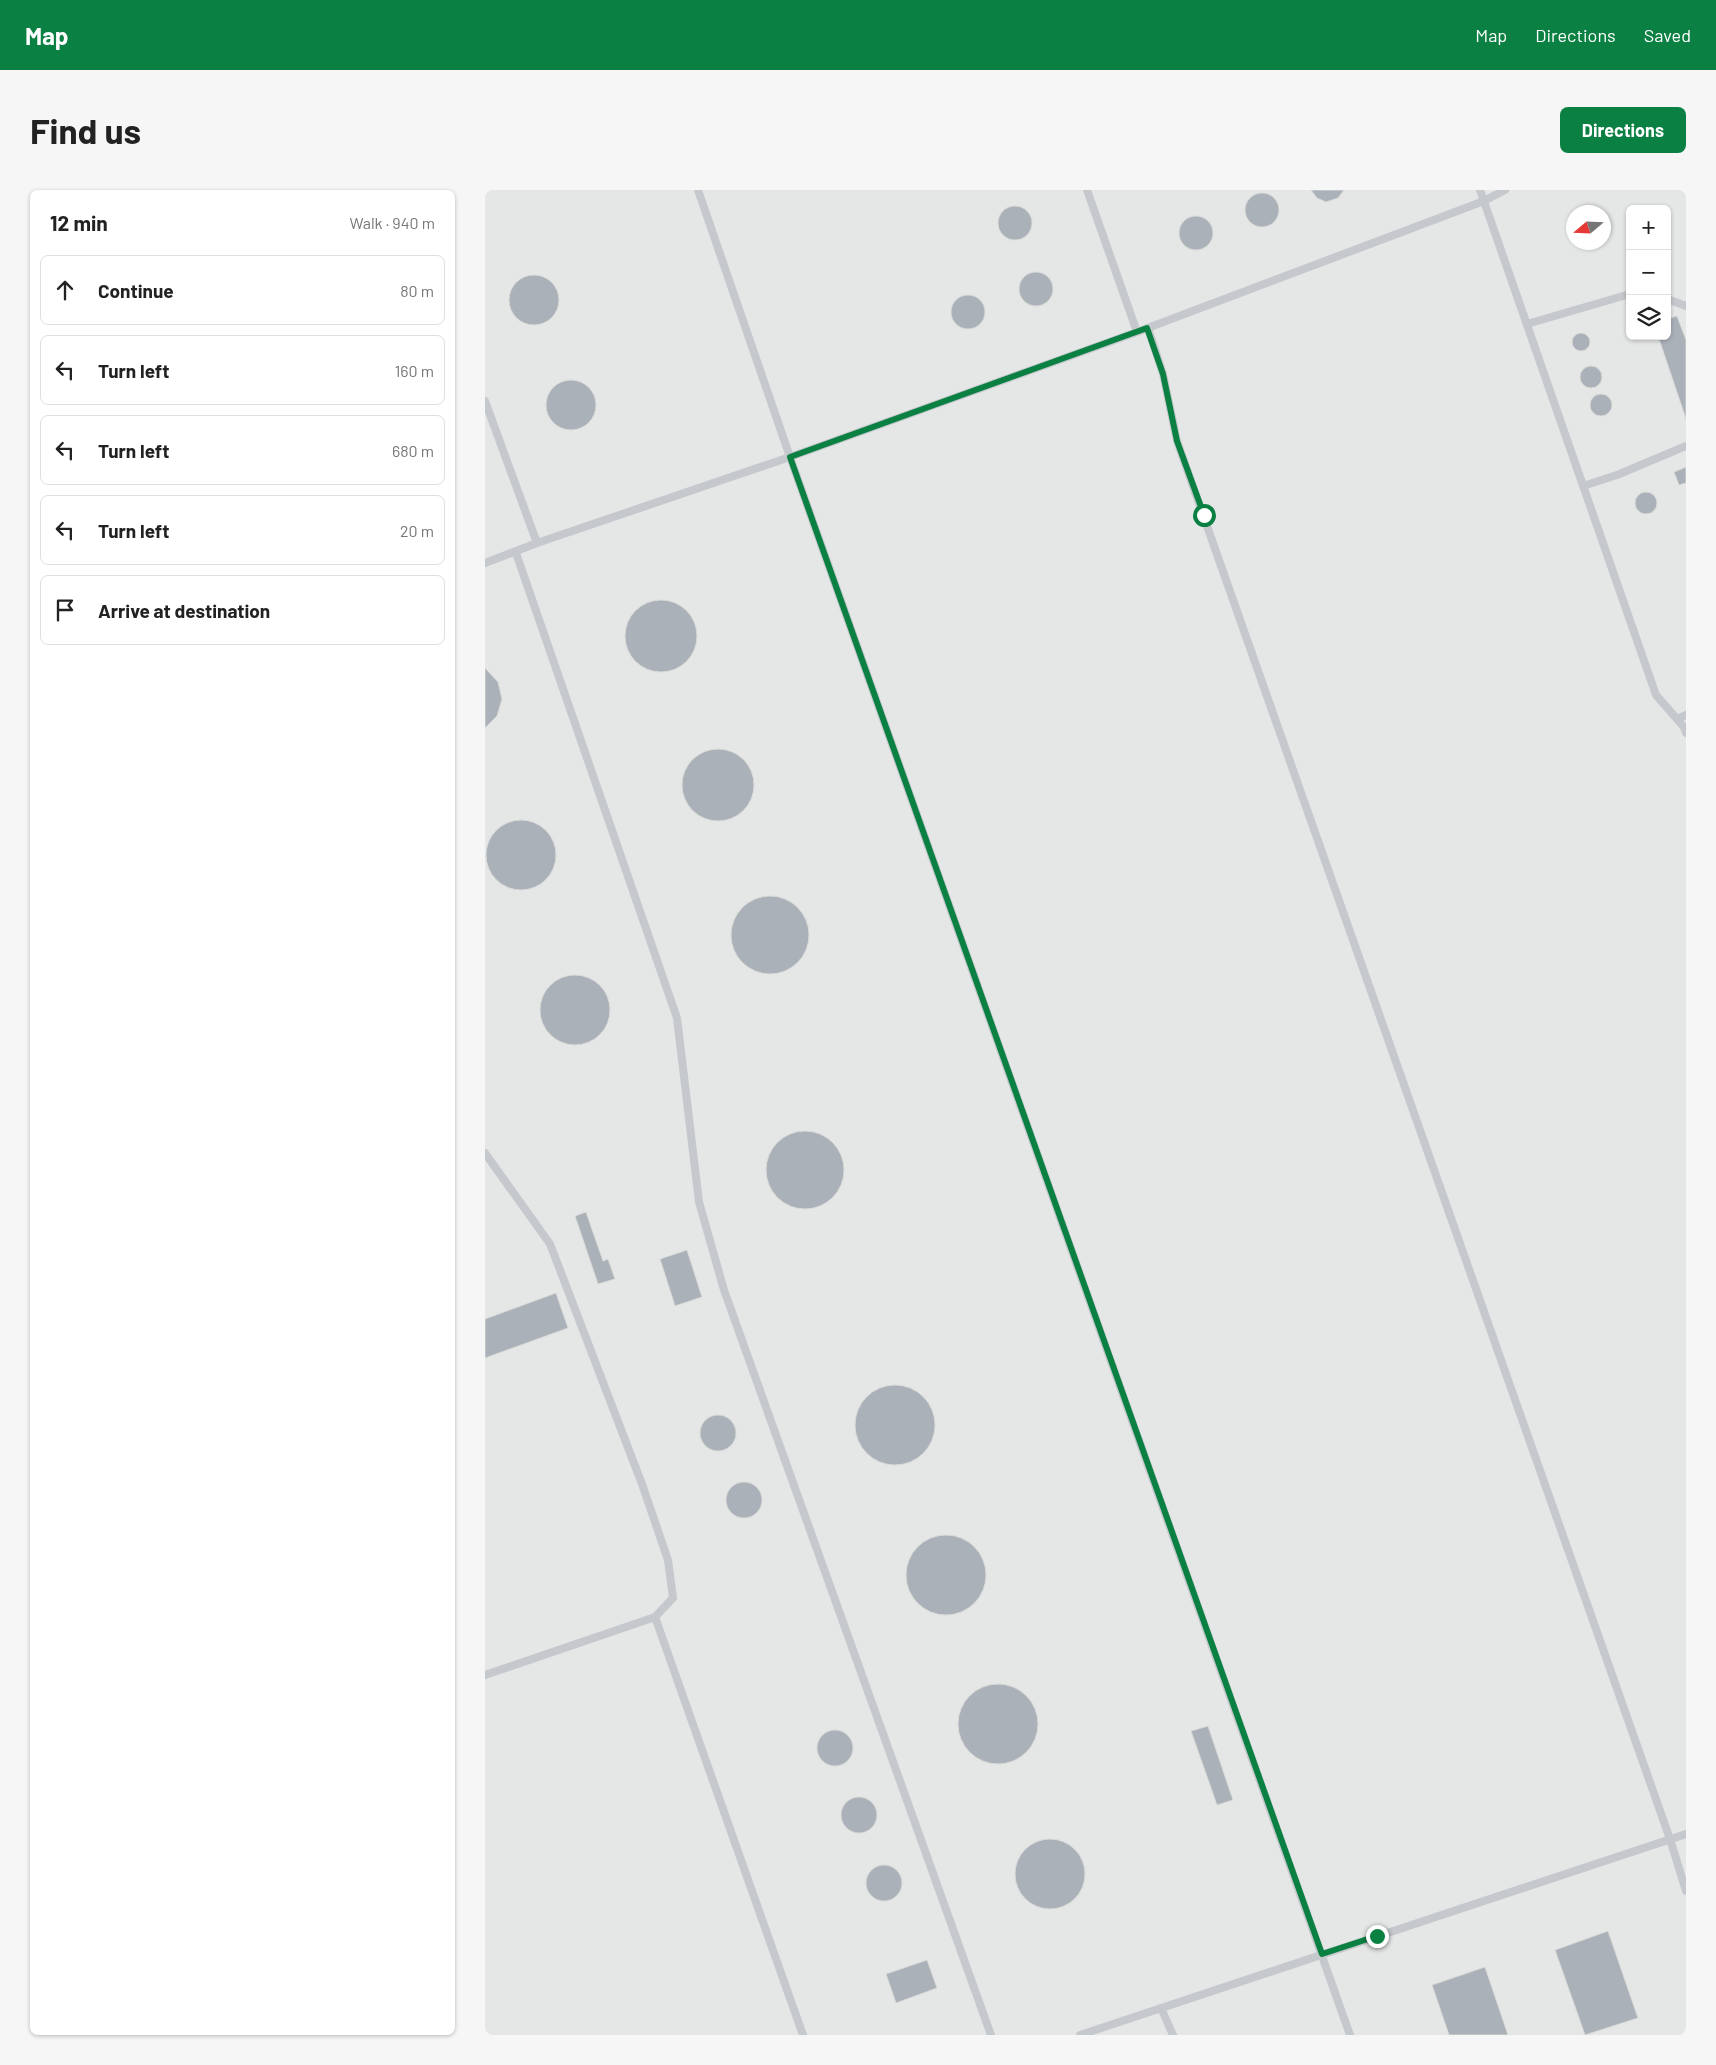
<!DOCTYPE html>
<meta charset="utf-8">
<style>
:root{--surface:#fff;--page:#f6f6f6;--text:#222;--muted:#767676;--line:#e0e0e0;--accent:#0b8043}
body{margin:0;font-family:Barlow,sans-serif;background:var(--page);color:var(--text)}
.controls{position:absolute;right:15px;top:15px;display:grid;overflow:hidden;border-radius:8px;box-shadow:0 1px 4px #0004}
.controls button{width:45px;height:45px;display:grid;place-items:center;padding:0;border:0;border-bottom:1px solid var(--line);background:var(--surface);color:var(--text);font:25px sans-serif}
.compass{position:absolute;left:1081px;top:15px;width:45px;height:45px;border-radius:50%;background:var(--surface);box-shadow:0 1px 4px #0004;rotate:251deg}
.stop{position:absolute;width:15px;height:15px;margin:-11px;border:4px solid #0b8043;border-radius:50%;background:#fff}
.stop.end{background:#0b8043;border-color:#fff;box-shadow:0 1px 5px #0008}
.list{margin:0;padding:0;list-style:none}
h2{display:flex;justify-content:space-between;align-items:center;height:65px;margin:0;padding:0 20px;font-size:21px}
h2 small{font-size:16px;font-weight:400;color:var(--muted)}
.list li{display:grid;grid-template-columns:32px 1fr auto;gap:15px;align-items:center;box-sizing:border-box;height:70px;margin:0 10px 10px;padding:0 10px;border:1px solid var(--line);border-radius:8px}
.list b{display:block;font-size:19px;white-space:nowrap}
.list em{font-size:16px;font-style:normal;color:var(--muted)}
.icon{flex:none;width:28px;height:28px;fill:none;stroke:currentColor;stroke-width:2;stroke-linecap:round;stroke-linejoin:round}
.map{position:relative;flex:none;width:1201px;height:1845px;overflow:hidden;border-radius:8px}
header{display:flex;align-items:center;gap:30px;box-sizing:border-box;height:70px;padding:0 25px;background:var(--accent);color:#fff}
header strong{font-size:24px}
nav{display:flex;gap:28px;margin-inline-start:auto;font-size:18px}
.intro{display:flex;align-items:center;justify-content:space-between;box-sizing:border-box;height:120px;padding:0 30px}
h1{margin:0;font-size:35px}
.button{padding:12px 22px;border-radius:8px;background:var(--accent);color:#fff;font-size:18px;font-weight:700}
main{display:flex;gap:30px;padding:0 30px}
aside{flex:1;background:var(--surface);border-radius:8px;box-shadow:0 1px 4px #0004}
.map>svg:first-child{display:block}
.built{fill:#e5e7e6;fill-rule:evenodd}
.building{fill:#abb1b9;stroke:#d9d9d7}
.lines{fill:none;stroke-linecap:round;stroke-linejoin:round}
.lane{stroke:#c5c8cc;stroke-width:8}
.route{stroke:#0b8043;stroke-width:6}
</style>
<header>
<strong>Map</strong>
<nav><a>Map</a><a>Directions</a><a>Saved</a></nav>
</header>
<div class="intro"><h1>Find us</h1><a class="button">Directions</a></div>
<main>
<aside>
<h2>12 min<small>Walk · 940 m</small></h2>
<ul class="list">
<li><svg class="icon" aria-label="ahead" viewBox="0 0 24 24"><path d="M12 20V5M6 11l6-6 6 6"/></svg><div><b>Continue</b></div><em>80 m</em></li>
<li><svg class="icon" aria-label="left" viewBox="0 0 24 24"><path d="M17 20v-9H6M10 6l-5 5 5 5"/></svg><div><b>Turn left</b></div><em>160 m</em></li>
<li><svg class="icon" aria-label="left" viewBox="0 0 24 24"><path d="M17 20v-9H6M10 6l-5 5 5 5"/></svg><div><b>Turn left</b></div><em>680 m</em></li>
<li><svg class="icon" aria-label="left" viewBox="0 0 24 24"><path d="M17 20v-9H6M10 6l-5 5 5 5"/></svg><div><b>Turn left</b></div><em>20 m</em></li>
<li><svg class="icon" aria-label="arrive" viewBox="0 0 24 24"><path d="M6 21V4h12l-3 4 3 4H6"/></svg><div><b>Arrive at destination</b></div></li>
</ul>
</aside>
<div class="map">
<svg width="1201" height="1845" viewBox="0 0 1201 1845">
<rect width="100%" height="100%" fill="#f7f8f5"/>
<path class="built" d="M0,0H1201V1845H0ZM1145,19H1182V146H1145ZM1088,22H1118V52H1088Z"/>
<g class="building">
<path d="M826,0H859L853,8L841,12L832,8Z"/>
<circle cx="777" cy="20" r="17"/>
<circle cx="530" cy="33" r="17"/>
<circle cx="711" cy="43" r="17"/>
<circle cx="551" cy="99" r="17"/>
<circle cx="49" cy="110" r="25"/>
<circle cx="483" cy="122" r="17"/>
<path d="M1192,126L1201,150V229L1173,146H1182V129Z"/>
<circle cx="1096" cy="152" r="9"/>
<circle cx="1106" cy="187" r="11"/>
<circle cx="86" cy="215" r="25"/>
<circle cx="1116" cy="215" r="11"/>
<path d="M1201,277V293L1194,295L1189,282Z"/>
<circle cx="1161" cy="313" r="11"/>
<circle cx="176" cy="446" r="36"/>
<path d="M0,478L13,492L17,509L12,526L0,538Z"/>
<circle cx="233" cy="595" r="36"/>
<circle cx="36" cy="665" r="35"/>
<circle cx="285" cy="745" r="39"/>
<circle cx="90" cy="820" r="35"/>
<circle cx="320" cy="980" r="39"/>
<path d="M101,1022L118,1071L123,1069L130,1089L113,1094L90,1026Z"/>
<path d="M202,1060L217,1107L190,1116L175,1069Z"/>
<path d="M71,1103L83,1138L0,1168V1129Z"/>
<circle cx="410" cy="1235" r="40"/>
<circle cx="233" cy="1243" r="18"/>
<circle cx="259" cy="1310" r="18"/>
<circle cx="461" cy="1385" r="40"/>
<circle cx="513" cy="1534" r="40"/>
<path d="M723,1536L748,1610L732,1615L706,1541Z"/>
<circle cx="350" cy="1558" r="18"/>
<circle cx="374" cy="1625" r="18"/>
<circle cx="565" cy="1684" r="35"/>
<circle cx="399" cy="1693" r="18"/>
<path d="M1123,1741L1153,1828L1100,1845L1070,1760Z"/>
<path d="M442,1770L452,1798L411,1813L401,1784Z"/>
<path d="M1000,1777L1023,1845H964L947,1795Z"/>
</g>
<g class="lines">
<g class="lane">
<path d="M213,0L305,267L865,1845"/>
<path d="M602,0L652,142"/>
<path d="M995,0L1171,505L1199,537L1201,543"/>
<path d="M1182,109L1201,116"/>
<path d="M1042,134L1145,104"/>
<path d="M663,138L678,184L692,251L1185,1649L1201,1701"/>
<path d="M0,211L52,353"/>
<path d="M1098,296L1132,285L1201,256"/>
<path d="M31,363L192,828L214,1012L239,1100L506,1845"/>
<path d="M0,373L52,353L305,267L652,142L999,11L1020,0"/>
<path d="M1192,529L1201,525"/>
<path d="M0,963L65,1054L157,1294L183,1370L188,1408L170,1427L0,1485"/>
<path d="M170,1427L318,1845"/>
<path d="M676,1818L688,1845"/>
<path d="M595,1845L1201,1644"/>
</g>
</g>
<g class="lines">
<path class="route" d="M719,325L692,251L678,184L662,138L305,267L837,1764L892,1746"/>
</g>
</svg>
<div class="controls">
<button>+</button>
<button>−</button>
<button><svg class="icon" aria-label="layers" viewBox="0 0 24 24"><path d="M12 4l9 5-9 5-9-5zM3 14l9 5 9-5"/></svg></button>
</div>
<svg class="compass" viewBox="-18 -18 36 36"><path d="M0-13l5 13h-10z" fill="#e53935"/><path d="M0 13l5-13h-10z" fill="#767676"/></svg>
<div class="stop" style="left:719px;top:325px"></div>
<div class="stop end" style="left:892px;top:1746px"></div>
</div>
</main>
